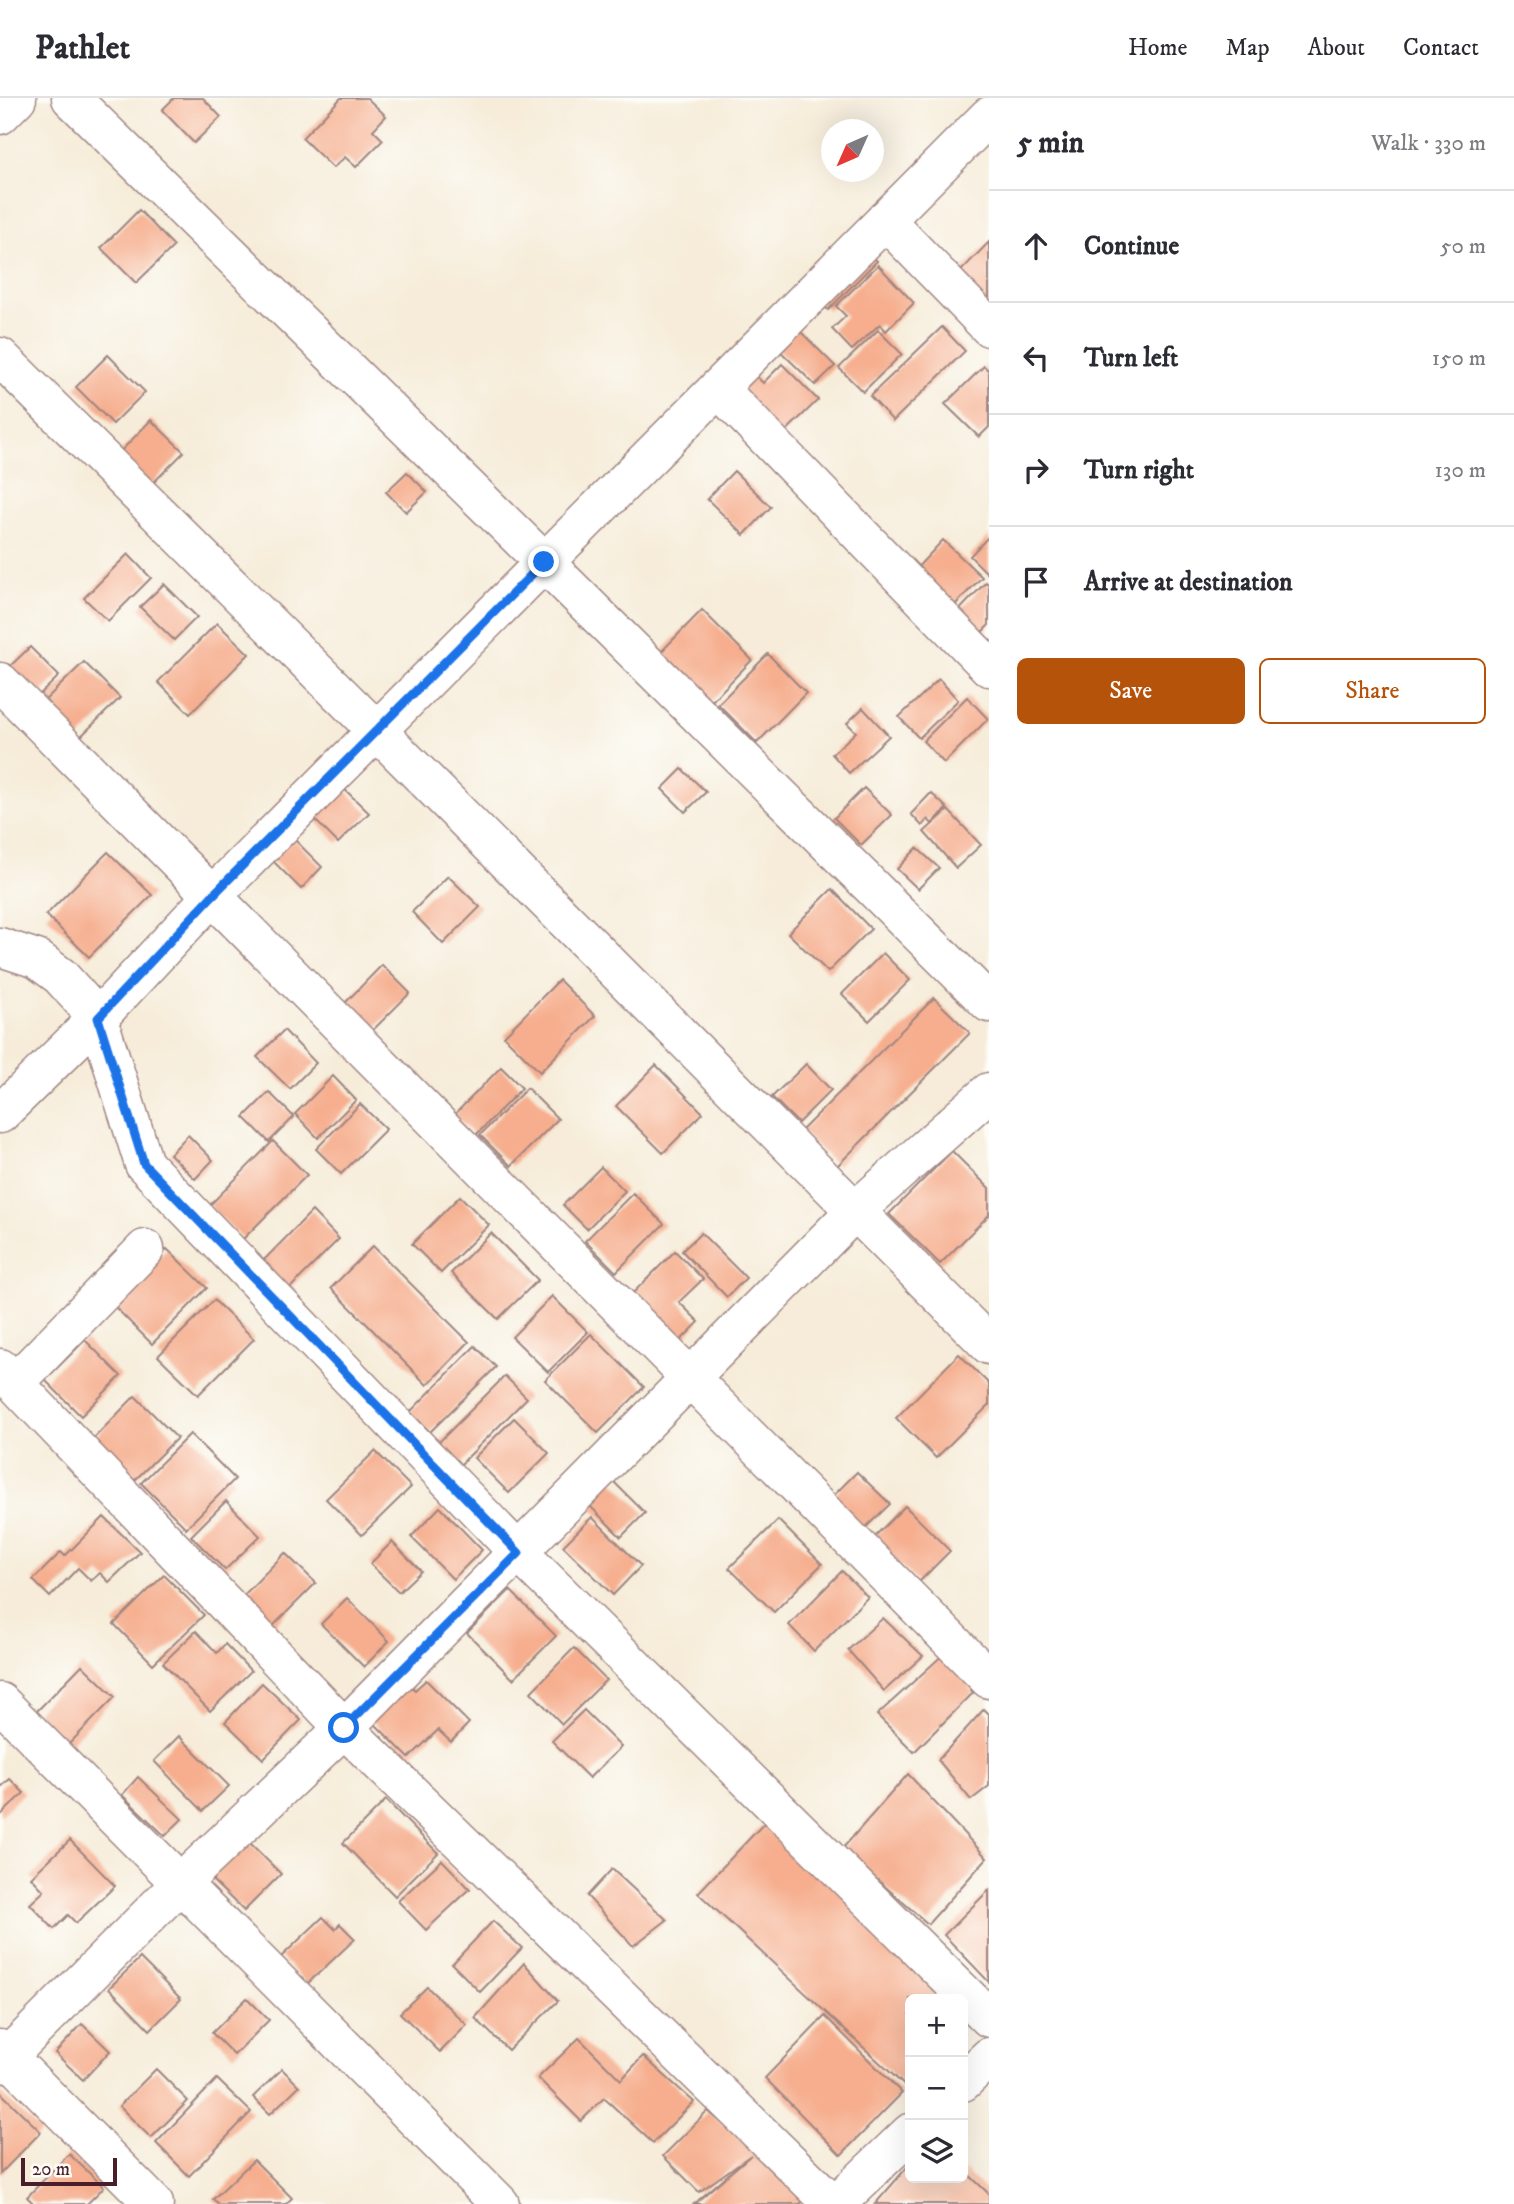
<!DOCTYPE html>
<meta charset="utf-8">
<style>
:root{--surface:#fff;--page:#f2f2f3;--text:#2b2b33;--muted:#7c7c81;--line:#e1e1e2;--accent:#b45309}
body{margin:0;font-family:"IM FELL DW Pica",serif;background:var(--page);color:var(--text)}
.controls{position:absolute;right:21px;bottom:21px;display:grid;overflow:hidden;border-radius:10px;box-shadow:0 7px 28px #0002}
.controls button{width:63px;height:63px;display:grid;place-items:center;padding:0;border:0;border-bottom:2px solid var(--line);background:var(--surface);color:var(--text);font:35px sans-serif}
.compass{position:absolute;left:821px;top:21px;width:63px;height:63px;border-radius:50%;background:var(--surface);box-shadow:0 7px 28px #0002;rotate:225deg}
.scale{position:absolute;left:21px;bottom:18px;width:96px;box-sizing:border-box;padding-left:7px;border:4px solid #4a1f2b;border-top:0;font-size:19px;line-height:24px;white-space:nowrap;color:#4a1f2b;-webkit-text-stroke:5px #fdfcf7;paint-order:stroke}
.stop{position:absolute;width:21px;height:21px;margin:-16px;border:5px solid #1a73e8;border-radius:50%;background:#fff}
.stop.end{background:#1a73e8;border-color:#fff;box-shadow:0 2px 7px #0008}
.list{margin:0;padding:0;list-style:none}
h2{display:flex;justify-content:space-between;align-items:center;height:91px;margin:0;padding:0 28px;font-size:30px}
h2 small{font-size:23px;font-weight:400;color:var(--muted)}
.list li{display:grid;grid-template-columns:46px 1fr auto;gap:21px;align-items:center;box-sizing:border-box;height:112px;padding:0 28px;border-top:2px solid var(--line)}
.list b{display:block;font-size:26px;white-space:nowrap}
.list em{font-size:23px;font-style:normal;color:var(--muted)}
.actions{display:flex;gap:14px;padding:21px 28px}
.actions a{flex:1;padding:16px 0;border:2px solid var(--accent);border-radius:10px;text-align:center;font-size:24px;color:var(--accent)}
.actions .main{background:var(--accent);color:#fff}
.icon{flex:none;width:38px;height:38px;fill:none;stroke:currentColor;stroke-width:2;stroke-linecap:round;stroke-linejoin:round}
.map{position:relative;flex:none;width:989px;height:2106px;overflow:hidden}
header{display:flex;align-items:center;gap:42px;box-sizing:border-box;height:98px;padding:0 35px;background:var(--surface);border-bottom:2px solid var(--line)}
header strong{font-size:33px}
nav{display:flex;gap:38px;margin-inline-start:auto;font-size:24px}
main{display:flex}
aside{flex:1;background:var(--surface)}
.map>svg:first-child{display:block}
.building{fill:#f6ae8e}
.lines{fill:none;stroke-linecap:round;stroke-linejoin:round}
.minor-casing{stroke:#a08682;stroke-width:41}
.minor{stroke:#fff;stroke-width:38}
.route{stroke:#1a73e8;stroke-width:9}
</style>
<header>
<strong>Pathlet</strong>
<nav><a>Home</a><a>Map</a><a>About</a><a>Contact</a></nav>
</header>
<main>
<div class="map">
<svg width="989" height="2106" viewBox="0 0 989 2106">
<rect width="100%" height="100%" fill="#fdfcf7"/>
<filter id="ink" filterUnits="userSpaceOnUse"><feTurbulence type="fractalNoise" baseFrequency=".0143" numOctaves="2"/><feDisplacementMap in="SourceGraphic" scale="14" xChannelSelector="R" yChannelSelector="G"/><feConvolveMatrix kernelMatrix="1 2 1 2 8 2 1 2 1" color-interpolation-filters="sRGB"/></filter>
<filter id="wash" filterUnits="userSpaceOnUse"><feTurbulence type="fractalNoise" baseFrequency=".00686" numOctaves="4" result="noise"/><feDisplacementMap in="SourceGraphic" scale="28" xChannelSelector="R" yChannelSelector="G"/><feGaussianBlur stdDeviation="1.57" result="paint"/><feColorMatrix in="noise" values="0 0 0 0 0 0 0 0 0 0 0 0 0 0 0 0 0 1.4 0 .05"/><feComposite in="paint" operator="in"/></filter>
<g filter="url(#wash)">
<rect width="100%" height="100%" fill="#f6ecd9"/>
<g id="blocks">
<g class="building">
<path d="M174,0H203L221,19L194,45L162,12Z"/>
<path d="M341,0H367L386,18L373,32L383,42L356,69L345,59L333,70L302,40Z"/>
<path d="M139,112L174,148L136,185L101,150Z"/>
<path d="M989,144V211L956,178Z"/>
<path d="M864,150L877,163L828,212L815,199Z"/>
<path d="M878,167L914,205L886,233L880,226L852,252L832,231L846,218L836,208Z"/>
<path d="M792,225L835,268L815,287L772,245Z"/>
<path d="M942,229L965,253L893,323L870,298Z"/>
<path d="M878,232L902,256L863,294L839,270Z"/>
<path d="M108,257L145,294L113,326L76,289Z"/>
<path d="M782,266L818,302L780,339L727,286L746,268L763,285Z"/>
<path d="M984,268L989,273V329L979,339L945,306Z"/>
<path d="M151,322L184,354L150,388L118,356Z"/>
<path d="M734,373L771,409L744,437L707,401Z"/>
<path d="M407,374L427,394L406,414L386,394Z"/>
<path d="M989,438V477L970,458Z"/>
<path d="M943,442L982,479L951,511L913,474Z"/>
<path d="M128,456L151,480L108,523L84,500Z"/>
<path d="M986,484L989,487V527L973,543L951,521Z"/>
<path d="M164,486L197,519L174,542L140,509Z"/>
<path d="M702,512L752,562L709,606L659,556Z"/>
<path d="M217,525L249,556L190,616L158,584Z"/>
<path d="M30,549L59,578L34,602L5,573Z"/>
<path d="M768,556L806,595L757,645L718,606Z"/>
<path d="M84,564L120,600L71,648L35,612Z"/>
<path d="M939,581L958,602L919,640L899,619Z"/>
<path d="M967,599L988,621L944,665L923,643Z"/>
<path d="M863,610L889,638L849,675L832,656L856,634L847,625Z"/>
<path d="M682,671L706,694L685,714L662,691Z"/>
<path d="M335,682L369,715L338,745L305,712Z"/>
<path d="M864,690L892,717L861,747L834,720Z"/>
<path d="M931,695L947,710L932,726L928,721L922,728L911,716Z"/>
<path d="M948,712L981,747L956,770L924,734Z"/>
<path d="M287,734L322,769L301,791L266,756Z"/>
<path d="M917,750L939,770L918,791L897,771Z"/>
<path d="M108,754L152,797L89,859L46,817Z"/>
<path d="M448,778L480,809L443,846L412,814Z"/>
<path d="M832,791L871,831L828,874L788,835Z"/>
<path d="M883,855L910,882L869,923L842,896Z"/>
<path d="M382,867L410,895L370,935L343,907Z"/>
<path d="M559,882L595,918L540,974L504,938Z"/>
<path d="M934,900L970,935L837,1068L801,1033Z"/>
<path d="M284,932L316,965L290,991L257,959Z"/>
<path d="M806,966L831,992L798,1025L772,999Z"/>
<path d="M656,967L703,1015L663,1055L616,1008Z"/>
<path d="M501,969L522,990L475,1038L454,1017Z"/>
<path d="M333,978L356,1002L318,1040L295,1016Z"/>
<path d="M527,990L558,1021L511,1068L480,1037Z"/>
<path d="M269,994L294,1019L269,1044L244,1019Z"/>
<path d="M360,1006L386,1031L341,1076L316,1051Z"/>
<path d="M188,1037L213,1062L195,1081L170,1056Z"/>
<path d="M273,1043L307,1077L243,1141L209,1108Z"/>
<path d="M952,1053L989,1090V1117L940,1166L889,1116Z"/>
<path d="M601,1069L625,1093L587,1131L563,1107Z"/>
<path d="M633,1095L664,1126L616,1174L585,1143Z"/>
<path d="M460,1098L489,1127L441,1175L412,1146Z"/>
<path d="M312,1113L339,1141L287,1193L260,1166Z"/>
<path d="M491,1135L538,1182L498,1221L451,1175Z"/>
<path d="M701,1135L746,1180L727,1199L682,1153Z"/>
<path d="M373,1148L469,1244L427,1287L331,1190Z"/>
<path d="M167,1151L207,1190L152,1246L112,1206Z"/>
<path d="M675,1153L703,1181L679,1204L699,1224L676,1247L628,1200Z"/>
<path d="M552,1198L588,1234L548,1274L512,1239Z"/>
<path d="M214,1202L254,1241L198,1297L158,1258Z"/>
<path d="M591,1236L644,1289L598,1335L545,1282Z"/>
<path d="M85,1242L121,1278L81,1318L45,1282Z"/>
<path d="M475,1248L496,1269L430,1334L410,1314Z"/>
<path d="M959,1256L989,1286V1307L936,1360L896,1320Z"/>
<path d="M505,1278L527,1300L454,1373L432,1351Z"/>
<path d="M135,1298L177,1340L133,1384L91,1343Z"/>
<path d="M514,1320L549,1355L509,1395L474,1360Z"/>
<path d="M190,1336L235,1381L186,1430L141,1385Z"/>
<path d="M375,1353L411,1389L362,1437L326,1401Z"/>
<path d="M604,1374L645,1415L621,1439L580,1398Z"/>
<path d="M857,1374L890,1406L864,1431L832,1399Z"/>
<path d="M226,1403L260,1438L225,1472L191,1438Z"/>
<path d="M905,1408L950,1453L918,1485L873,1440Z"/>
<path d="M440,1409L482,1452L453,1481L411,1439Z"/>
<path d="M104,1419L140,1454L109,1484L100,1475L91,1483L78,1470L50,1499L33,1482L61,1454L65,1458Z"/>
<path d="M592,1419L641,1468L613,1497L563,1448Z"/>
<path d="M778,1422L822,1466L774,1514L729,1470Z"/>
<path d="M392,1444L421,1473L399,1494L370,1466Z"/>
<path d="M285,1455L316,1485L270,1531L240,1501Z"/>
<path d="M842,1473L868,1499L814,1553L789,1527Z"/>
<path d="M164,1477L204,1517L153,1566L114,1526Z"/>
<path d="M510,1492L556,1538L513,1581L467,1535Z"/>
<path d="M347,1500L389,1543L364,1569L321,1526Z"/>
<path d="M883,1520L923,1558L884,1593L848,1552Z"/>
<path d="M196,1533L217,1555L225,1546L251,1573L210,1613L163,1565Z"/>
<path d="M574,1550L606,1582L562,1626L531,1594Z"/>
<path d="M947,1553L973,1595L914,1654L877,1617Z"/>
<path d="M82,1567L115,1599L69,1646L36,1614Z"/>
<path d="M405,1582L415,1592L426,1582L469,1625L451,1644L438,1632L409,1660L368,1619Z"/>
<path d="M262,1585L301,1622L263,1661L225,1624Z"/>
<path d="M984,1611L989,1616V1688L971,1702L938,1662Z"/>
<path d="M584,1612L621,1649L589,1680L552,1643Z"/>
<path d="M179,1638L229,1688L203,1713L154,1663Z"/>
<path d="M908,1676L987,1760L928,1826L842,1751Z"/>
<path d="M138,1679L182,1721L165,1738L122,1697Z"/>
<path d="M10,1681L24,1695L0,1718V1690Z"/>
<path d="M386,1702L438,1755L395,1798L343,1745Z"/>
<path d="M768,1721L953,1901H910V1987L907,1990L698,1795Z"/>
<path d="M70,1742L115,1788L76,1825L68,1817L54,1831L30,1806L44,1793L31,1779Z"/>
<path d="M247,1742L281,1776L244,1813L209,1779Z"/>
<path d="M442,1762L470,1791L426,1832L398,1803Z"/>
<path d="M612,1771L667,1822L633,1848L587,1798Z"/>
<path d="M989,1792V1884L944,1837Z"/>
<path d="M323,1819L335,1831L340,1826L355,1841L307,1886L281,1859Z"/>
<path d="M493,1823L522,1850L480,1894L452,1866Z"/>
<path d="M140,1860L181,1901L150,1932L109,1890Z"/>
<path d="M524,1865L558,1903L508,1952L475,1920Z"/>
<path d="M427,1889L467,1927L440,1954L400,1915Z"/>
<path d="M247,1900L269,1922L234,1957L212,1935Z"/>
<path d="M825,1918L902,1995L841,2057L765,1980Z"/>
<path d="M82,1926L110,1953L83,1982L55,1955Z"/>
<path d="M579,1940L621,1982L643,1958L694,2004L653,2045L604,2000L581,2023L538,1980Z"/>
<path d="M156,1971L188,2003L151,2040L119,2008Z"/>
<path d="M282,1971L299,1988L270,2016L253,1999Z"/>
<path d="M217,1981L251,2014L189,2078L156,2045Z"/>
<path d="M0,1994L41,2034L0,2076Z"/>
<path d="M708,2013L755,2053L803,2103L800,2106H694L751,2057L699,2094L663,2058Z"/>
<path d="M69,2056L104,2089L87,2106H34L27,2099Z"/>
<path d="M254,2062L292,2100L286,2106H218L213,2101Z"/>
<path d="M910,2066V2080H963V2071L989,2096V2106H875Z"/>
</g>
</g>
</g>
<g filter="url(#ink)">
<use href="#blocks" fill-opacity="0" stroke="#a08682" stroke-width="2"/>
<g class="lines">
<defs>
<g id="minor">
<path d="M71,0L544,464L989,905"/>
<path d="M0,17L17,0"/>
<path d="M885,122L989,229"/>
<path d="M0,259L377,633L989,1247"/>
<path d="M718,290L989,569"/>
<path d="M0,584L989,1581"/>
<path d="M0,849L37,861L60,878L98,920L144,1066L519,1455L989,1920"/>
<path d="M0,1016L98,920L211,799L989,18"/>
<path d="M0,1270L344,1630L833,2106"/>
<path d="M15,1285L145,1151"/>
<path d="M0,1604L500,2106"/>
<path d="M0,1951L154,2106"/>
<path d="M0,1966L181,1785L344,1630L855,1113L989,994"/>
<path d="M963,1984L989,1959"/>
<path d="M836,2106L910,2035"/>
</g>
</defs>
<use href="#minor" class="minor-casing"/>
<use href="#minor" class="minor"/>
</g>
</g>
<g class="lines" filter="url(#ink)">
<path class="route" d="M344,1630L519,1455L144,1066L98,920L211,799L544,464"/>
</g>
</svg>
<div class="controls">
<button>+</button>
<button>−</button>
<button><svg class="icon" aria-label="layers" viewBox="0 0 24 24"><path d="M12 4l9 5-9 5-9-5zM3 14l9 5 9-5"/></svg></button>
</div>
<svg class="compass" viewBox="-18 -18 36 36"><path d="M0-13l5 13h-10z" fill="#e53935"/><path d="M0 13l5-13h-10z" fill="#7c7c81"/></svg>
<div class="scale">20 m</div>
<div class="stop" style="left:344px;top:1630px"></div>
<div class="stop end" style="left:544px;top:464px"></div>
</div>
<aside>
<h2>5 min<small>Walk · 330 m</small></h2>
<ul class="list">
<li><svg class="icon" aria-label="ahead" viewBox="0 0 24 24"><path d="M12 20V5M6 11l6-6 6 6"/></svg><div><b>Continue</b></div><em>50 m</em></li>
<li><svg class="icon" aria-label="left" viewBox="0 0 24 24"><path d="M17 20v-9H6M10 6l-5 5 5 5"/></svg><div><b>Turn left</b></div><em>150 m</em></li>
<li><svg class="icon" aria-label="right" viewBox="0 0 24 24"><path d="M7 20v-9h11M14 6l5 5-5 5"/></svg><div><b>Turn right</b></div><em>130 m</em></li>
<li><svg class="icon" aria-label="arrive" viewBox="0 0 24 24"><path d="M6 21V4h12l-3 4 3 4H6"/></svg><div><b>Arrive at destination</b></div></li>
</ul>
<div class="actions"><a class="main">Save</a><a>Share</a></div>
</aside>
</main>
